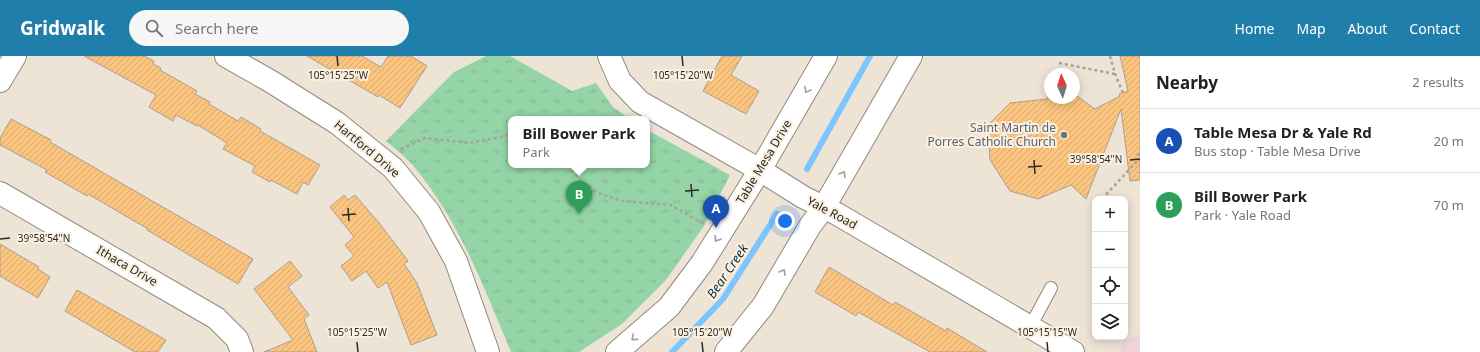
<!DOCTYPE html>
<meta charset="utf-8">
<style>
:root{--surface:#fff;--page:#f6f6f6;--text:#222;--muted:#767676;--line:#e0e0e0;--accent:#207eab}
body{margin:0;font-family:"Noto Sans",sans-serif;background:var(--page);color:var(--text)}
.controls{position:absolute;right:12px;bottom:12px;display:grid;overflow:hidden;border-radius:8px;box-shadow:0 2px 10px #0003}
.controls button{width:36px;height:36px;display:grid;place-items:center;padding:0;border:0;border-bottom:1px solid var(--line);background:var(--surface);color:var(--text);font:20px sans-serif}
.compass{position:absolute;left:1044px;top:12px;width:36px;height:36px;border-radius:50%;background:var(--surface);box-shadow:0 2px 10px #0003;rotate:356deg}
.you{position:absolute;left:785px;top:165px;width:14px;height:14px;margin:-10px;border:3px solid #fff;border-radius:50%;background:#1a73e8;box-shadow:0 0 0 6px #1a73e833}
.badge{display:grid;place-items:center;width:26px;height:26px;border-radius:50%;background:var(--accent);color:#fff;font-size:13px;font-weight:700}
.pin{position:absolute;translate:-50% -33px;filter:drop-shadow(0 1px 2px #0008)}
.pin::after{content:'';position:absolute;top:21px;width:14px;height:12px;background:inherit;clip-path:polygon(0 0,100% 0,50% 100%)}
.popup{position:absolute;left:508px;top:60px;width:142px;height:52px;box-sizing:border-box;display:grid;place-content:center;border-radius:8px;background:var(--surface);filter:drop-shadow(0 1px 3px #0005);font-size:13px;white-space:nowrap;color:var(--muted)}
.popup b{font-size:15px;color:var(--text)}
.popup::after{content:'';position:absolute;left:50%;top:100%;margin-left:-8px;border:8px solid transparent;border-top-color:var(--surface)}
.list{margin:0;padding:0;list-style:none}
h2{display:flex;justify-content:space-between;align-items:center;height:52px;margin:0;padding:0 16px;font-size:17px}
h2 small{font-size:13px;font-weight:400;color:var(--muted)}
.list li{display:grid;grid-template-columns:26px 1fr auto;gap:12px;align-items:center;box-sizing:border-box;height:64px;padding:0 16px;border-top:1px solid var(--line)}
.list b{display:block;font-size:15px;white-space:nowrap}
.list p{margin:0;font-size:13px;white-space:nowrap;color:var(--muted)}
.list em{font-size:13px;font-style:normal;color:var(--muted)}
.icon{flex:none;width:22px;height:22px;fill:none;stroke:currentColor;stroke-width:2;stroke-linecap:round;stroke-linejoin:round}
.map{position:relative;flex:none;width:1140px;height:296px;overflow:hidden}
header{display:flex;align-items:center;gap:24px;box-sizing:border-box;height:56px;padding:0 20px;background:var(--accent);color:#fff}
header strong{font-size:19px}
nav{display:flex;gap:22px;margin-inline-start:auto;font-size:14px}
.search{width:280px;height:36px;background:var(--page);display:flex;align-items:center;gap:10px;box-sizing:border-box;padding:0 14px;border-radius:22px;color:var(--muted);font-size:15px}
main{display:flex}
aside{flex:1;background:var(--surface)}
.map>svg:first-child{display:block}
.education{fill:#edd4dd}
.park{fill:url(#park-tufts)}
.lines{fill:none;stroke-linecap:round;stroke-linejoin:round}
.stream{stroke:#7cc6fd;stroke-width:6}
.building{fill:url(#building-hatch);stroke:#aa9f93}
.lane-casing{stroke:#92897d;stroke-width:14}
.street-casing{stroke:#92897d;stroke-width:24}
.secondary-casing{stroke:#92897d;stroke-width:24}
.path{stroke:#a9a296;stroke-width:2.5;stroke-dasharray:3 3;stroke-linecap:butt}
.lane{stroke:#fff;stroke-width:12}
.street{stroke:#fff;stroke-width:22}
.secondary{stroke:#fff;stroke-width:22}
.oneway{stroke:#a09f9c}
.ticks{fill:none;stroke:#2c2923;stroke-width:1.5}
.worship-dot{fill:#6b7280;stroke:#fbf1e3;stroke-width:1.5}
.labels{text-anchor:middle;stroke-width:4;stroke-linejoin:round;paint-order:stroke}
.worship-label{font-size:12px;fill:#5b616d;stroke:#fbf1e3;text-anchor:end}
.street-label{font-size:12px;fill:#2c2923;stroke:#fbf1e3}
.water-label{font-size:13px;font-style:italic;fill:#0d2e44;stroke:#fbf1e3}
.ticks-label{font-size:10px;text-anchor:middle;fill:#2c2923;stroke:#fbf1e3;stroke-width:4;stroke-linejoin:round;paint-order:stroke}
</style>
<header>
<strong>Gridwalk</strong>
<div class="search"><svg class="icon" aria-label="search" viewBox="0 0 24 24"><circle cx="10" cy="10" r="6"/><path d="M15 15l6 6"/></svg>Search here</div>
<nav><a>Home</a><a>Map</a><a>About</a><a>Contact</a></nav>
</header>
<main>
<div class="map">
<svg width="1140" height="296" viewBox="0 0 1140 296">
<defs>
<pattern id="park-tufts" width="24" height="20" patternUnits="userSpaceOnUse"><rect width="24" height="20" fill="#94d4a6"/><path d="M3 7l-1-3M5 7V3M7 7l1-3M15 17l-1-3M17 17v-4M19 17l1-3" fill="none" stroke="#80b68f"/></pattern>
<pattern id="building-hatch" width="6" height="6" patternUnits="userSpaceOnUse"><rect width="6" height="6" fill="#fcc57f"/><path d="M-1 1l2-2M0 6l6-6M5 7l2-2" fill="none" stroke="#d8a96d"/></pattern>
</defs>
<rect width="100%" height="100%" fill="#ede4d6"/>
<path class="education" d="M1140,278V296H1119L1123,286Z"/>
<path class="park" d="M486,0H510L572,35L596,27L613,51L630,63H511V109H647V74L730,119L704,170L666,224L622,268L579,296H511C484,232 460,166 415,112C407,102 396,93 386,85L454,16Z"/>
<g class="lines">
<g class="stream">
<path d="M807,113L870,0"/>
<path d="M672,296L723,243L777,158"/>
</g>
</g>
<g class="building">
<path d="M84,0H144L154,5L153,8L161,12L160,14L197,35L195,38L210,46L209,48L238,65L241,61L261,73L260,75L320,109L308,129L303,126L297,138L271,124L270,126L252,116L255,110L223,93L227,87L198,69L197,70L176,59L173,65L149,51L156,39Z"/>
<path d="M307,0H362L381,11L388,0H411L427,10L400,52L379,39L378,41Z"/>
<path d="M722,0H742L731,19L759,35L746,58L703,35Z"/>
<path d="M1120,0H1140V124L1130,125L1121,53L1086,143L1071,129L1038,143L1010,135L990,104L988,69L1010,47L1047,43L1050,35V42H1074V38L1095,53L1120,40L1119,38L1128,35Z"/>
<path d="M11,63L51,84L50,86L253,203L238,228L147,174L148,173L88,138L87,140L45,116L47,114L0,89V82Z"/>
<path d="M344,139L348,144L355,139L380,168L408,205L404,208L417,227L437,279L411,289L387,226L378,232L366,215L352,225L341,210L354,200L345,189L354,181L330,151Z"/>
<path d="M0,188L39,211L38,213L50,221L38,242L0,220Z"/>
<path d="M290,205L302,220L288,231L309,259L304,263L317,296H264L293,284L254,233Z"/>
<path d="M829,211L893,249L895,246L946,275L947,272L987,296H930L858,256L856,260L815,236Z"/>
<path d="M77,234L166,284L158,296H135L65,255Z"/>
</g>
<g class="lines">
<defs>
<path id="lane" d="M1030,271L1051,232"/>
<g id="street">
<path d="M226,0L270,25L337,67L393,112L429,156L456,205L488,296"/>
<path d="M609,0L620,25L640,46L760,114L803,141L837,158L1073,296"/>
<path d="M0,25L15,0"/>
<path d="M0,137L216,262L237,283L242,296"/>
</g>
<g id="secondary">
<path d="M617,296L669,251L702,207L760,114L826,0"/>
<path d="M726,296L763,250L810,170L824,151L911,0"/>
</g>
</defs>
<use href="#lane" class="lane-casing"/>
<use href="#street" class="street-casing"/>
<use href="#secondary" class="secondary-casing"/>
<g class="path">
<path d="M1110,0L1115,18L1123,37"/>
<path d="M1059,7L1115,18"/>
<path d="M401,93L425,82L468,87L511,79"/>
<path d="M1138,97L1140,107"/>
<path d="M568,109L583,127L599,137L621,145L671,149L704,168"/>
<path d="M1102,143L1139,103"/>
<path d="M1094,151L1095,150"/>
</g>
<use href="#lane" class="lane"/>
<use href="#street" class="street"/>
<use href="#secondary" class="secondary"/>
</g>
<defs><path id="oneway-chevron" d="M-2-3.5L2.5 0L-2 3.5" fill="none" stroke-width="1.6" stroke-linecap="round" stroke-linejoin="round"/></defs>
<g class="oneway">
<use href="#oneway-chevron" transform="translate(807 34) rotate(120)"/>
<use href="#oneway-chevron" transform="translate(843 118) rotate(-60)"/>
<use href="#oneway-chevron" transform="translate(717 183) rotate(122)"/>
<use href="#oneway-chevron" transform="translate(783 216) rotate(-60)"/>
<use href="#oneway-chevron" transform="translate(634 282) rotate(139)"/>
</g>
<path class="ticks" d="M337,0L338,10M682,0L683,10M1034,104L1035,118M1130,104L1140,103M1028,111L1042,110M691,128L692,141M685,135L699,134M348,152L349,165M342,159L356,158M0,183L10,182M357,286L358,296M702,286L703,296M1047,286L1048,296"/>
<circle class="worship-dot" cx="1064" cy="79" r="4"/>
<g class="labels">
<g class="worship-label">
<text x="1056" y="76">Saint Martin de<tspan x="1056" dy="14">Porres Catholic Church</tspan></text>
</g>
<g class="street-label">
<text transform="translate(367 93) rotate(40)" y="4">Hartford Drive</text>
<text transform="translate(764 106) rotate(-59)" y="4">Table Mesa Drive</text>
<text transform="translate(832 157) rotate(28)" y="4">Yale Road</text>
<text transform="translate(127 210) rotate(30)" y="4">Ithaca Drive</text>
</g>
<g class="water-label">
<text transform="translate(727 215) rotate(-56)" y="5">Bear Creek</text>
</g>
</g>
<g class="ticks-label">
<text x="338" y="23">105°15'25"W</text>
<text x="683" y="23">105°15'20"W</text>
<text x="1096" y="107">39°58'54"N</text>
<text x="44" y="186">39°58'54"N</text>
<text x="357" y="280">105°15'25"W</text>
<text x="702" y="280">105°15'20"W</text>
<text x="1047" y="280">105°15'15"W</text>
</g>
</svg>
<div class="controls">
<button>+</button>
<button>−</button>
<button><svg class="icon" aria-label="locate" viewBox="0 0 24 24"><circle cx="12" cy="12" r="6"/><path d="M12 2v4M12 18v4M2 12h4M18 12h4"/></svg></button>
<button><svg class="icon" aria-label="layers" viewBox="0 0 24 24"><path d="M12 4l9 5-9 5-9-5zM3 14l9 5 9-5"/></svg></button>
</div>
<svg class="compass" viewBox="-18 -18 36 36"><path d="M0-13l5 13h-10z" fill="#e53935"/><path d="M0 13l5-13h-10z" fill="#767676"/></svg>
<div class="you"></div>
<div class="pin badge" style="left:716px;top:172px;background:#1a4fb4">A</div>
<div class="pin badge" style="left:579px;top:158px;background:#2e9e5b">B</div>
<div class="popup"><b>Bill Bower Park</b>Park</div>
</div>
<aside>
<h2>Nearby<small>2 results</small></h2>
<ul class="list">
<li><span class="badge" style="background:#1a4fb4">A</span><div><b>Table Mesa Dr &amp; Yale Rd</b><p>Bus stop · Table Mesa Drive</p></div><em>20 m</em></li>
<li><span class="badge" style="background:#2e9e5b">B</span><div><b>Bill Bower Park</b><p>Park · Yale Road</p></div><em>70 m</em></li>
</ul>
</aside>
</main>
